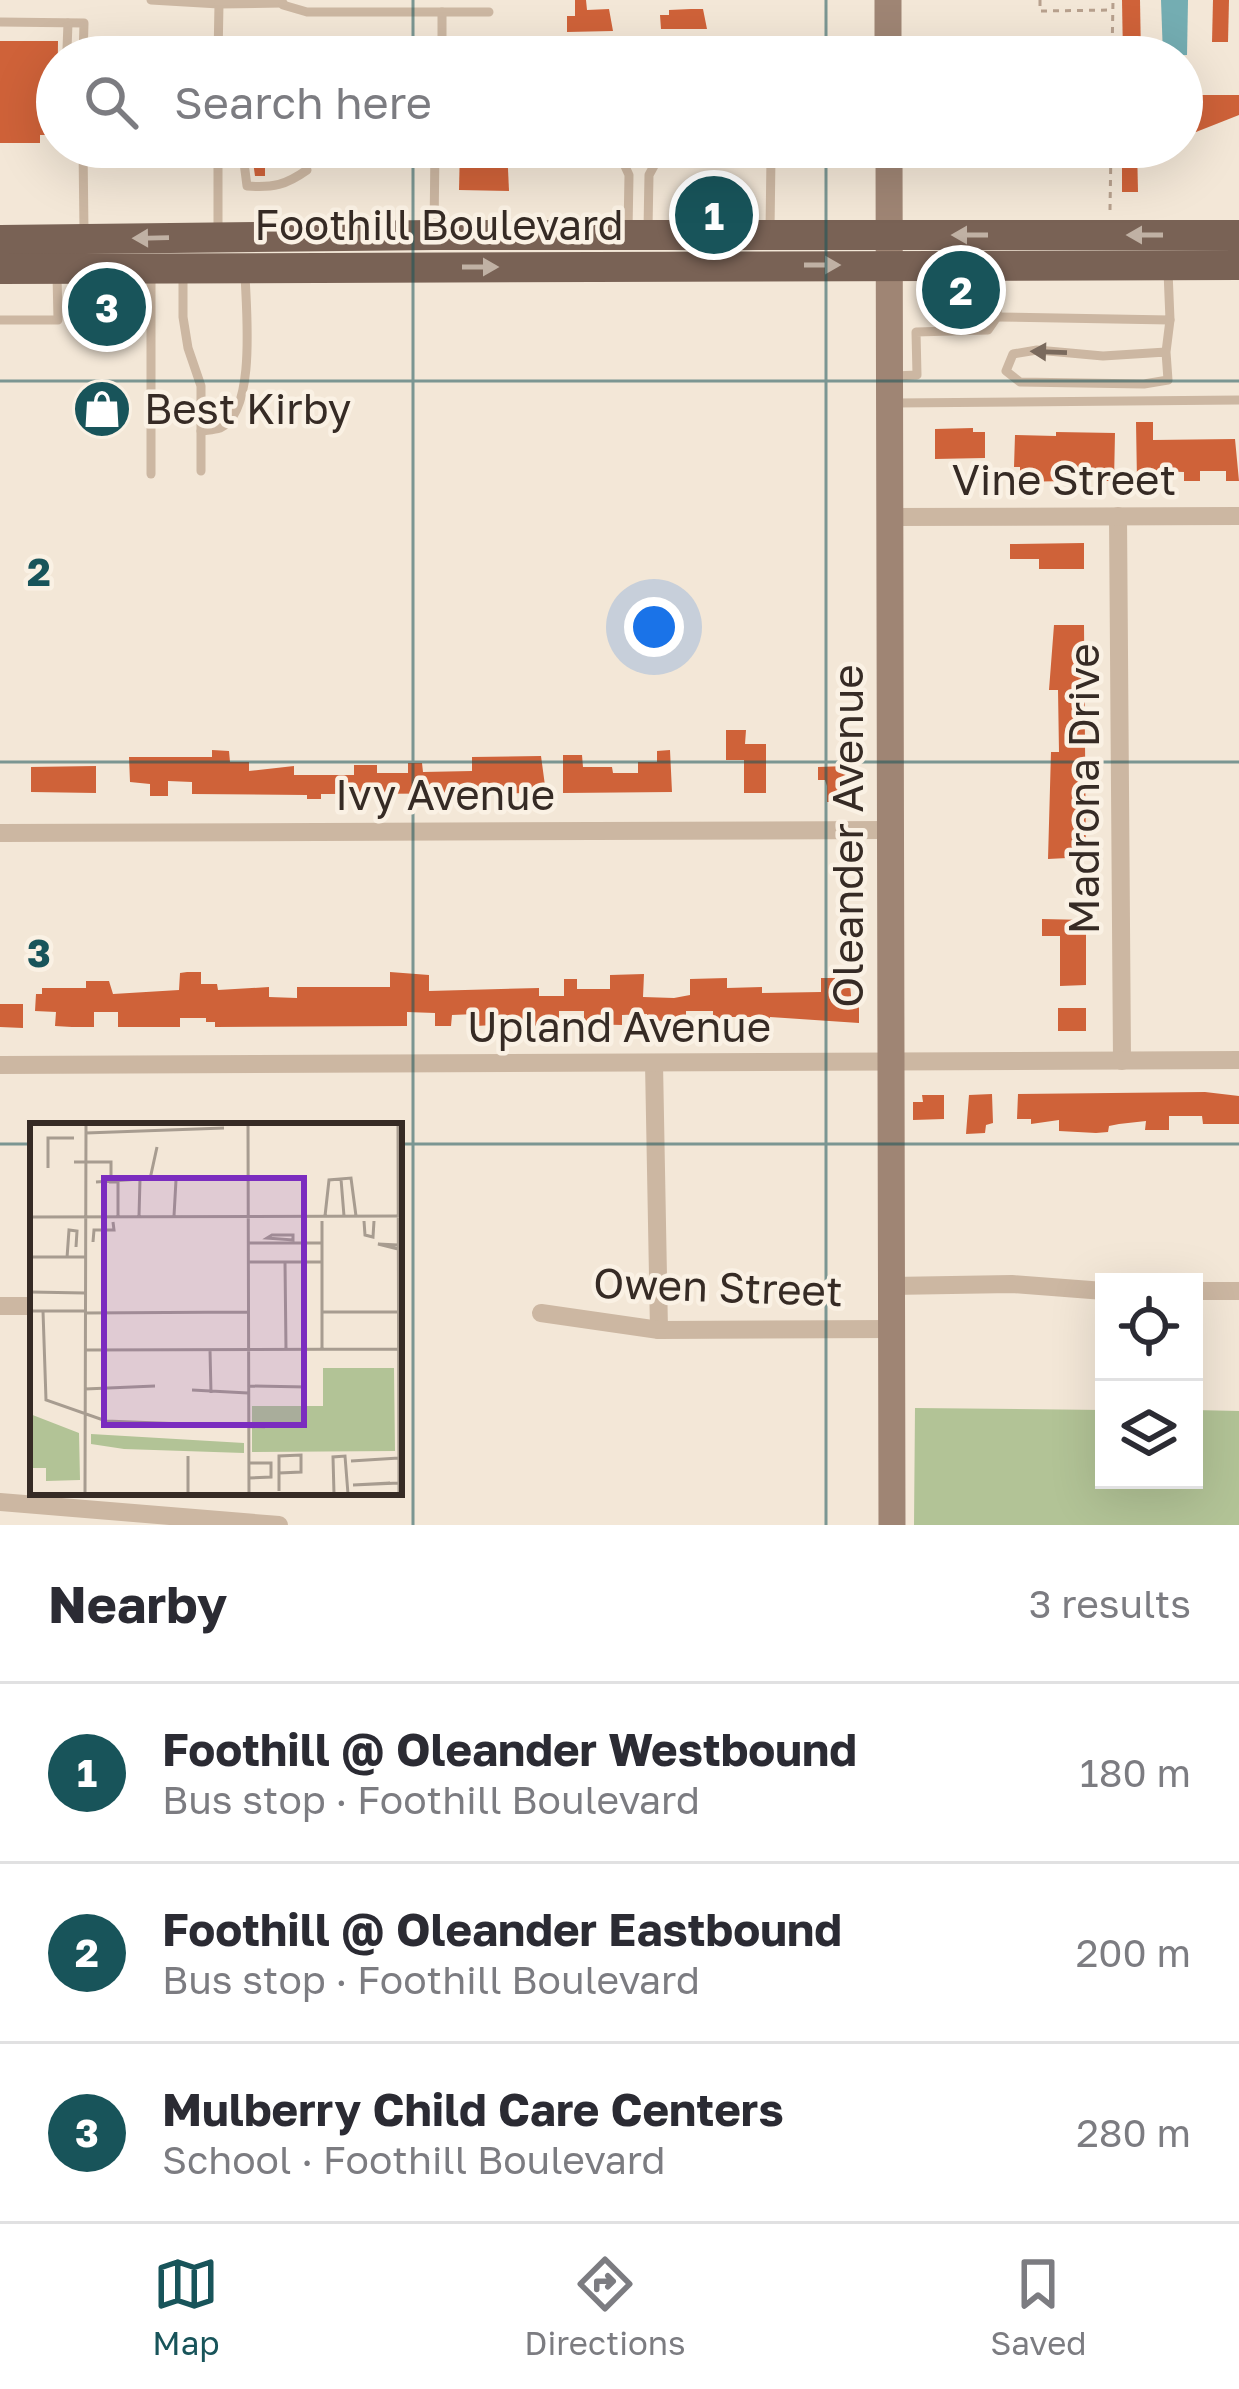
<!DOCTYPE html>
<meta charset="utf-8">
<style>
:root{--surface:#fff;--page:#f2f2f3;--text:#2b2b33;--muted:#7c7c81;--line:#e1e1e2;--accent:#18545a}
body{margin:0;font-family:"Golos Text",sans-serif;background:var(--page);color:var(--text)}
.controls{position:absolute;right:36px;bottom:36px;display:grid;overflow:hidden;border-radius:0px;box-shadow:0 12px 48px #0002}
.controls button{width:108px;height:108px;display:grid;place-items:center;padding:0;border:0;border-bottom:3px solid var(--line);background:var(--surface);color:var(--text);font:60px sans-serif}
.you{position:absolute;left:654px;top:627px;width:42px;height:42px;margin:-30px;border:9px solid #fff;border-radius:50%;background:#1a73e8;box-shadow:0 0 0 18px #1a73e833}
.badge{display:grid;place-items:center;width:78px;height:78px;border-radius:50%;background:var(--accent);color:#fff;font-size:39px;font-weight:700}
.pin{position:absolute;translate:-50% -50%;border:6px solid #fff;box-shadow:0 3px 12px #0006}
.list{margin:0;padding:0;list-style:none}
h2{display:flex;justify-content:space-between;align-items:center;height:156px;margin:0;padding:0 48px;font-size:51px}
h2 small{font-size:39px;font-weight:400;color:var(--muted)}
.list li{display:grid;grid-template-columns:78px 1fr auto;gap:36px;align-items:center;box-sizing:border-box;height:180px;padding:0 48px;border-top:3px solid var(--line)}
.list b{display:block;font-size:45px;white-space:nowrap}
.list p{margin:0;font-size:39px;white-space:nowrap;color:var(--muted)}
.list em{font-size:39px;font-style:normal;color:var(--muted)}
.icon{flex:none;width:66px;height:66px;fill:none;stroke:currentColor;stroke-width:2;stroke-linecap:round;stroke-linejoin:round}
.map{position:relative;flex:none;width:1239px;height:1525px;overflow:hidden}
.search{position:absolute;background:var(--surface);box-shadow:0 12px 48px #0002;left:36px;right:36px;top:36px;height:132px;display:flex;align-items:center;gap:30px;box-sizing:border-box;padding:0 42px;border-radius:66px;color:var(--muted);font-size:45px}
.sheet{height:696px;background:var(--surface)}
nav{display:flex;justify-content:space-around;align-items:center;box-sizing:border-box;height:168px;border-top:3px solid var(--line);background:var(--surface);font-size:33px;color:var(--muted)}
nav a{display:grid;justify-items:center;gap:6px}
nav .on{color:var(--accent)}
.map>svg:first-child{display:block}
.green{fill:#b2c396}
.water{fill:#74adb2}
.building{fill:#cf6239}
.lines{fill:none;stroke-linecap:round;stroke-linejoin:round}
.path{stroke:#b7a08d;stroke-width:3;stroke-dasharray:6 6;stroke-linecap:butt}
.lane{stroke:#ccb7a2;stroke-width:9}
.street{stroke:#ccb7a2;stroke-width:18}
.secondary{stroke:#9f8574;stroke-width:27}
.primary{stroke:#796255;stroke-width:30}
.oneway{fill:#c0b1a4}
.oneway2{fill:#7a6a5d}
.grid{fill:none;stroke:#18545a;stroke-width:3;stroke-opacity:0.55}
.labels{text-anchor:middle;stroke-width:9;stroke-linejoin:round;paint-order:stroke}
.street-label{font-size:42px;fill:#362b25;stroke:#faf1e4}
.poi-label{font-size:42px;fill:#362b25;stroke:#faf1e4;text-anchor:start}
.inset-road{fill:none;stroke:#a79c90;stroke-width:3}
.view{fill:#7b2cbf;fill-opacity:0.15;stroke:#7b2cbf;stroke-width:6}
.inset-edge{fill:none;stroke:#362b25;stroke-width:6}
.grid-label{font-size:39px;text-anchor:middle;font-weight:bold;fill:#18545a;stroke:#faf1e4;stroke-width:9;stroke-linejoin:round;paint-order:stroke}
</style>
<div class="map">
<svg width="1239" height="1525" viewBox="0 0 1239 1525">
<rect width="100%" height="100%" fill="#f3e7d7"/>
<path class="green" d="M915,1408L1104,1410V1480H1194V1410L1239,1411V1525H914Z"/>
<path class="water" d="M1161,0H1188L1187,55L1163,56Z"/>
<g class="building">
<path d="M575,0H586L587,10L609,9L613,31L567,32V16H575Z"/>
<path d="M1122,0H1140L1141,57H1123Z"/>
<path d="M1213,0H1229L1228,42H1212Z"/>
<path d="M691,9H703L707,29H661L660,15H669V10Z"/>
<path d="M0,41H58L57,135H40V143H0Z"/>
<path d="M1182,95H1239V115L1196,132L1182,133Z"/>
<path d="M156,147H203V159L156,163Z"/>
<path d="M251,147H272L273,161L265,163V176H255Z"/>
<path d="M460,147H507L509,191L459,190Z"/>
<path d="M1122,147H1137L1138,192H1122Z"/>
<path d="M948,298H969L970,322H948Z"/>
<path d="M1136,422H1153V440L1235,439L1239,481H1226V471H1200V481H1184V472L1154,471V481H1137Z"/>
<path d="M973,428V432H985V458L935,459V429Z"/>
<path d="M1056,432L1115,433L1114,481H1099V473L1064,474V481L1020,482V467H1014L1015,435L1056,436Z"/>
<path d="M1084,543V569H1039V559H1010V544Z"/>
<path d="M1054,625H1084L1086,857L1048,859L1051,752H1059L1058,690H1049Z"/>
<path d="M726,730H746L745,744H766V793H744V760H726Z"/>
<path d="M212,750L229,751L230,762H249V771L294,766V775H354V765H377V773H408V763H422L423,772L472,771V757L541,756L546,793L321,794V799H307V795L192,794V782L168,781V796H150V784L130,782L129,757H212Z"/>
<path d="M670,750L672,792L563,793V755H582L583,767H612L613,773H638V762H657V751Z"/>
<path d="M96,766V793L31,792V767Z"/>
<path d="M847,766L851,802H827V786L825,780H818V767Z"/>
<path d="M1042,919L1086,920V985L1060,986V936H1042Z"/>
<path d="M187,972H201V984H217L218,990L269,987V997L297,998V987H390V972L429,975V991L539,988V996H564V979H577V989H610V975L644,974L643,997L674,998L690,995V979L727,978V988L762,987V993L821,992V978H835V984H850L852,1007H859V1023L770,1017V1023L757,1024V1017H731V1024H713V1011H686V1024L647,1019V1014L622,1015V1025L584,1024V1011H559V1025L518,1026V1017L493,1018V1025L476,1026V1014L452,1015L451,1026H435V1013L407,1012V1026L215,1027V1022H206V1018H180V1027H118V1012H94V1027H72L55,1026L56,1012L35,1011L36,994H42V988H86V981H109L113,994L179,990L180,973Z"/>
<path d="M0,1004H23V1028L0,1027Z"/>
<rect x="1058" y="1008" width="28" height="23"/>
<path d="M1205,1092L1239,1096V1124H1203L1202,1116H1169V1130H1145L1146,1121L1119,1124L1109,1126L1108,1132L1096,1133L1059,1131V1120L1031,1124V1119H1017L1018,1094Z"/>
<path d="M992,1094L993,1123L986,1125L985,1133L966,1134L969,1095Z"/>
<path d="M922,1095H944V1119L913,1120V1102H923Z"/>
</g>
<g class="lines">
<g class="path">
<path d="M1040,0V11L1113,10"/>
<path d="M1112,57L1113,0"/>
<path d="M1110,210L1111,147"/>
</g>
<g class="lane">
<path d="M151,0L219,4L218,57"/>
<path d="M219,4L283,3"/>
<path d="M283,5L307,12H489"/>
<path d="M442,12V57"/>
<path d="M0,22L84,23L83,57"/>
<path d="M67,49L68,23"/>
<path d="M83,147L84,232"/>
<path d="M242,147L247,186C273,188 286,185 307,170"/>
<path d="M628,230L629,175L618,151H662L649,175L648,228"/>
<path d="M770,230L771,157"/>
<path d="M218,232V147"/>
<path d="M434,232L435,147"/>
<path d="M183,274V317L188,348L201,386V471"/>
<path d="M997,317L1170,320L1168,271"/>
<path d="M0,320H58L57,275"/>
<path d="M1166,352L1103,356L1037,350L1013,354L1006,371L1020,382L1144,384L1168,380L1166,352L1170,320"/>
<path d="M895,376L917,375L916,332L988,330L997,317L998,270"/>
<path d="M895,403L1239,400"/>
<path d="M201,431C207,430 214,430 220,428C257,412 246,308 245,274"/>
<path d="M151,474V274"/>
</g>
<g class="street">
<path d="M1118,516L1122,1061"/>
<path d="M889,517L1239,516"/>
<path d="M0,833L890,830"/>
<path d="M654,1063L659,1330"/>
<path d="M0,1065L1239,1060"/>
<path d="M891,1286L1012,1284L1104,1291"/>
<path d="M1194,1291H1239"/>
<path d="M0,1306H33"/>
<path d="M541,1313L659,1330L892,1329"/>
<path d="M0,1502L279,1525"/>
</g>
<g class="secondary">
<path d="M888,0V57"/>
<path d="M889,147L892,1525"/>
</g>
<g class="primary">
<path d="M0,240L434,235H1239"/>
<path d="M0,269L1239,265"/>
</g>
</g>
<defs><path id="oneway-solid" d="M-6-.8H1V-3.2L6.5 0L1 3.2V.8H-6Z" transform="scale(3)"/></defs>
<g class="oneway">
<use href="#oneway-solid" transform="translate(970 235) rotate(-180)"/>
<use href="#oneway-solid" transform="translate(1145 235) rotate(180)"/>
<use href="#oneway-solid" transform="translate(151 238) rotate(179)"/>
<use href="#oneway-solid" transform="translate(822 265)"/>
<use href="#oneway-solid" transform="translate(480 267)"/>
</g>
<use class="oneway2" href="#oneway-solid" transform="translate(1049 352) rotate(-178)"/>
<path class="grid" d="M413,0V57M826,0V57M413,147V1525M826,147V1525M0,381H1239M0,762H1239M0,1144H33M399,1144H1239"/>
<defs>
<symbol id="shop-disc" viewBox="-11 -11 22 22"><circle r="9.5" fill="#18545a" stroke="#faf1e4"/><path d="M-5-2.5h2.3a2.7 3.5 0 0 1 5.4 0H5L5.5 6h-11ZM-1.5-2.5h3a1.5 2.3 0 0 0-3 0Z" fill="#fff"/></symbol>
</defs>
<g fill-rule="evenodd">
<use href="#shop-disc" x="69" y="376" width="66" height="66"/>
</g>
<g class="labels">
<g class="street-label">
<text x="439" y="240">Foothill Boulevard</text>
<text x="1064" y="495">Vine Street</text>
<text transform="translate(1084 789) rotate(-90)" y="15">Madrona Drive</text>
<text x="445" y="810">Ivy Avenue</text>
<text transform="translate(848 836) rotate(-90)" y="15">Oleander Avenue</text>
<text x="619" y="1042">Upland Avenue</text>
<text transform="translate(718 1287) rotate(2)" y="15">Owen Street</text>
</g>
<g class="poi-label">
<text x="144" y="424">Best Kirby</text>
</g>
</g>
<g transform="translate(30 1123)">
<rect width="372" height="372" fill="#f3e7d7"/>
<path d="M293,245H364L365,328L222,329V283H293ZM0,291L49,310L50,357L16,358V345H0ZM61,311L214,320V330L94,326L61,321Z" fill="#b2c396"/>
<path class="inset-road" d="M218,1L219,371M368,1L369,371M56,10L194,5M44,39H81V55M18,45V15H44M110,56H120L127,24M311,56L314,93M66,59L110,56L109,93M79,59H88V94M144,93L146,57M295,93L299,57L321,55L326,93M0,94L372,93M292,98V226M334,98L335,112L343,114L344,98M242,112H263V117L237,115ZM63,119L64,107H84L83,99M218,120H292M368,122L348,121L368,126M0,134H56M37,135L39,107L47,108L46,124M218,139H292M255,139L256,227M0,169L55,170M0,188H55M13,188L16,277L76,298L235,304M292,189H368M55,190L218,189M55,227L368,226M180,227L181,270M218,263L277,264M55,266L125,263M162,267L218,270M158,333V371M321,338L369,335M219,340H241V354L219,355M249,350L271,349V332L249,333V368M360,360L323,362L369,360M55,371L56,1M304,371L303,334L315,333L318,371"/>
<path class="view" d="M74,55H274V302H74Z"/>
<rect width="372" height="372" class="inset-edge"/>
</g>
<g class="grid-label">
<text x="39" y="586">2</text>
<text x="39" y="967">3</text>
</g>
</svg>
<div class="controls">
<button><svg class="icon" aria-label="locate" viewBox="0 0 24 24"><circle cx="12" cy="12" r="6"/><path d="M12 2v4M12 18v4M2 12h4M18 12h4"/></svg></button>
<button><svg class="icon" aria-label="layers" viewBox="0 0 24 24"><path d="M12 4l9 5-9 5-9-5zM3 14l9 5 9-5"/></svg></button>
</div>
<div class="you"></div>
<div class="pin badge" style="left:714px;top:215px">1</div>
<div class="pin badge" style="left:961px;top:290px">2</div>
<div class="pin badge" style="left:107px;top:307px">3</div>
<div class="search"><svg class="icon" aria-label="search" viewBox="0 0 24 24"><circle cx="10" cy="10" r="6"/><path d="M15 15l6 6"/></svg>Search here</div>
</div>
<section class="sheet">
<h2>Nearby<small>3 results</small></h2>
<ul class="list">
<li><span class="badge">1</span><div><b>Foothill @ Oleander Westbound</b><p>Bus stop · Foothill Boulevard</p></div><em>180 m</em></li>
<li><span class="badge">2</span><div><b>Foothill @ Oleander Eastbound</b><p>Bus stop · Foothill Boulevard</p></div><em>200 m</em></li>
<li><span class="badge">3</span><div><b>Mulberry Child Care Centers</b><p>School · Foothill Boulevard</p></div><em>280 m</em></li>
</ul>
</section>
<nav>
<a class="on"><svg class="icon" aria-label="map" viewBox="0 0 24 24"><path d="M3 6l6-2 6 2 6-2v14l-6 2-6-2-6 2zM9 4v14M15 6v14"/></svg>Map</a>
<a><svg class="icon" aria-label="directions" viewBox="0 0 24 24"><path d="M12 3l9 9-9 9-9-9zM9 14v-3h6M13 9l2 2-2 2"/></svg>Directions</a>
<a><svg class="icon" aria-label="saved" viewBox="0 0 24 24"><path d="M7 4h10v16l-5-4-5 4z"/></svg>Saved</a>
</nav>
